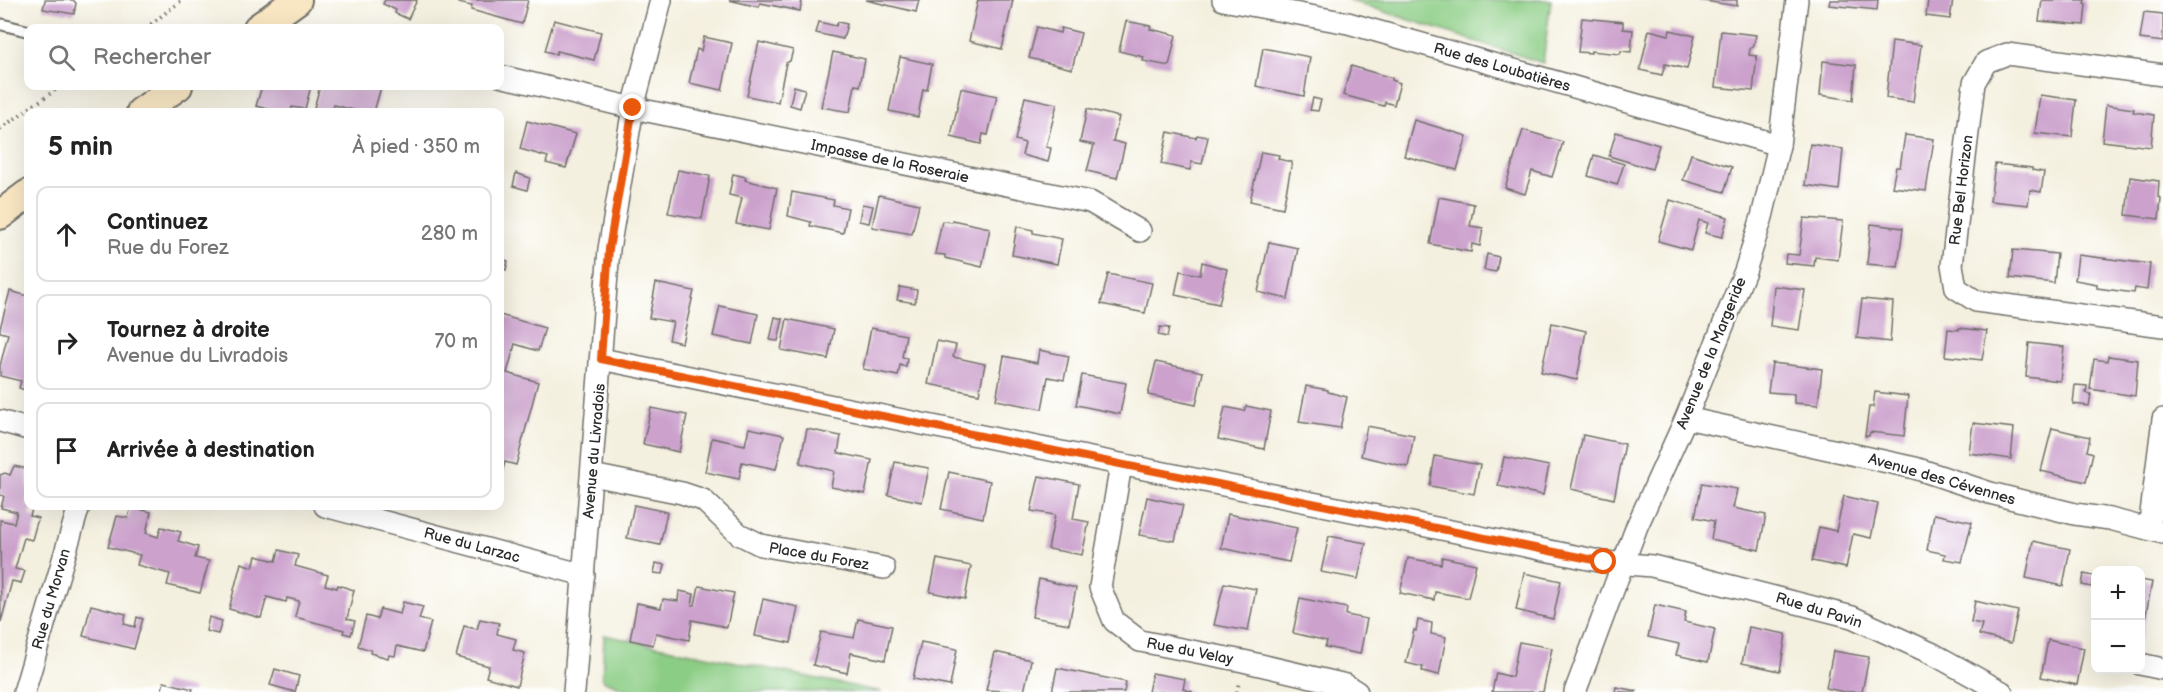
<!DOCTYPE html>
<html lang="fr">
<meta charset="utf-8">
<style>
:root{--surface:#fff;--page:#f2f2f2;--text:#222;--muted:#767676;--line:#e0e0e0}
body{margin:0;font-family:"Balsamiq Sans",sans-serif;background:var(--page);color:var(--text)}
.controls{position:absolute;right:18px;bottom:18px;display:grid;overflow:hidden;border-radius:12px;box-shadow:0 6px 24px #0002}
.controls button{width:54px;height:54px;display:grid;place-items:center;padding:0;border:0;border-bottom:2px solid var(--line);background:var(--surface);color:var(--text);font:30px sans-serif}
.stop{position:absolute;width:18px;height:18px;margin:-14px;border:4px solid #ea580c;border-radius:50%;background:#fff}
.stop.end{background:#ea580c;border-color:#fff;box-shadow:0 2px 6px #0008}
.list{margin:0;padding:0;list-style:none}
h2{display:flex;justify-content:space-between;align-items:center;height:78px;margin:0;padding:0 24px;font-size:26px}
h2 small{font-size:20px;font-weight:400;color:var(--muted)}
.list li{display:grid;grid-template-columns:39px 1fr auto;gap:18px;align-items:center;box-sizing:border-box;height:96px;margin:0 12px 12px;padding:0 12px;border:2px solid var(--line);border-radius:12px}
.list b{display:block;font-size:22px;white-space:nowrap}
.list p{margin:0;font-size:20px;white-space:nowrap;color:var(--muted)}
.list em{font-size:20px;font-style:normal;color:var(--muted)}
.icon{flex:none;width:33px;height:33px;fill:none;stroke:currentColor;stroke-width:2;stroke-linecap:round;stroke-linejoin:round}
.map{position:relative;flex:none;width:2163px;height:692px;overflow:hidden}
.search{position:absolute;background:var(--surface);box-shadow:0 6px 24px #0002;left:24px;top:24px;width:480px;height:66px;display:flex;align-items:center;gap:15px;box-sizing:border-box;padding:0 21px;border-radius:12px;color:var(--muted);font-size:22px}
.panel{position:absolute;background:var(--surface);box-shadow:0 6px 24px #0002;left:24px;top:108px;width:480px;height:402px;border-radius:12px}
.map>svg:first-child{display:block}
.green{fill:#8ccd85;stroke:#5c7c58;stroke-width:1.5}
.building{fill:#cca2cd}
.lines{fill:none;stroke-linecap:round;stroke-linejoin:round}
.lane-casing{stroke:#71706a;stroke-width:14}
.street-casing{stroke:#71706a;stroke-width:24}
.secondary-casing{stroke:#71706a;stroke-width:32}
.path{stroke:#71706a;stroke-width:4;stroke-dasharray:1.5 4.5;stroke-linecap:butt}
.lane{stroke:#fff;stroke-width:10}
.street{stroke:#fff;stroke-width:21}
.secondary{stroke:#f9e7c3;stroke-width:28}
.route{stroke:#ea580c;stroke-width:8}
.labels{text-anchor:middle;stroke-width:5;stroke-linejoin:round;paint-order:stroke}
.street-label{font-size:15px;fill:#2b2b2b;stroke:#fff}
</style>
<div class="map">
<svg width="2163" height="692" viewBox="0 0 2163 692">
<rect width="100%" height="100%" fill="#fff"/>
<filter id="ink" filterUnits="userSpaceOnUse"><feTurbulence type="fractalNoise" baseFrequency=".0167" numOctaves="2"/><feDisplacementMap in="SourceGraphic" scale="12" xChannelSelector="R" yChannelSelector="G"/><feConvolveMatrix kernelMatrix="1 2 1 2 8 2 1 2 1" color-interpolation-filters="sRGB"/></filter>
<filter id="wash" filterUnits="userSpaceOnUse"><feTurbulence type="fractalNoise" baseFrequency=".008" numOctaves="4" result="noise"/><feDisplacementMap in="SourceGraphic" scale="24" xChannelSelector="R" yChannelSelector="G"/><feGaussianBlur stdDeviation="1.35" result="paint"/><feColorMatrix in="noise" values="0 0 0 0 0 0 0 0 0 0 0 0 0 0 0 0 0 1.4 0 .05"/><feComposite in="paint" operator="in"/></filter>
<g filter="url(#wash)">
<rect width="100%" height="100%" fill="#f4f0df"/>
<g class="green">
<path d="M1348,0H1551L1543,63Z"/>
<path d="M604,635L882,692H633L602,680Z"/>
</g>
<g id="blocks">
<g class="building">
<path d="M45,0H73L76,3L74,14L43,9Z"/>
<path d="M385,0H417L408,19L395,13L396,10L383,4Z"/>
<path d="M458,0H528L522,24L471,10L472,6L458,3Z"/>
<path d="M729,0H802L800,11L760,3L759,7Z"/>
<path d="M866,0H919L916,12Z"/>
<path d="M978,0H1013L1002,49L969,41Z"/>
<path d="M1697,0H1737V6Z"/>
<path d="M1830,0H1878L1877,10L1829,5Z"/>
<path d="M1928,0H1953L1950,19L1926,16Z"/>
<path d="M2042,0H2085L2084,4H2086L2084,25L2039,21Z"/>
<path d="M2144,12L2163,14V42L2140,39Z"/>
<path d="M1582,18L1623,22V29L1633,30L1631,52L1621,51L1620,54L1591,51V53L1578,52Z"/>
<path d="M554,20L601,32L594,60L557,51L556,54L545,51Z"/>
<path d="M1126,21L1151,26L1150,29L1176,35L1169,66L1143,61L1144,57L1119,51Z"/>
<path d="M819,22L836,26L838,22L847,24L843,39L816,33Z"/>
<path d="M1037,27L1060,33L1061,28L1081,33L1072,69L1029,58Z"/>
<path d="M1649,30L1669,35L1670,30L1695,36L1687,69L1665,64L1662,75L1640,70Z"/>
<path d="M1721,31L1756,35L1754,45L1750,49L1749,55L1757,56L1753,91L1715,87Z"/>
<path d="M704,37L732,43L722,90L689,83L697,49L701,51Z"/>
<path d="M1892,41L1921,45L1913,102L1886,98Z"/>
<path d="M759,42L793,50L790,61L786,63L778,102L747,96Z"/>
<path d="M1263,48L1310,57L1304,96L1256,86Z"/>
<path d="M833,52L865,59L860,86L855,85L850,112L821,107Z"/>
<path d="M900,57L932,64L927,90L923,89L918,117L889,111Z"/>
<path d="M1823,61L1856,65L1853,100L1820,95Z"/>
<path d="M1351,66L1392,78V80L1400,83L1394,105L1385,102L1384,106L1343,95Z"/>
<path d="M262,86H311L305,109L292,107L291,112H280L256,106Z"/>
<path d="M320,86H375L381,87L374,112H361L334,105L332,112H330L314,108Z"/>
<path d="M794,86L805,89L800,108L790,105Z"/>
<path d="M961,88L997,96L988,135L983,134L981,144L951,137Z"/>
<path d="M2040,95L2076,100L2072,137L2035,133Z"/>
<path d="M1025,97L1057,104L1046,147L1051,148L1048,162L1022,155L1025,143L1015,140Z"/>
<path d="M1313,98L1321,100L1318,111L1310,110Z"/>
<path d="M2106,105L2134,109L2133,112L2154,115L2151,147L2102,141Z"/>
<path d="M1087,109L1119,117L1113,141L1125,144L1117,178L1087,171L1094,145L1080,142Z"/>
<path d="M1414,120L1467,136L1457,170L1404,156Z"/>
<path d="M527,121L576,134L566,168L546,163L548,157L520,149Z"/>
<path d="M1523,130L1563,142L1552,177L1532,171L1525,194L1505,188Z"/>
<path d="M1168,132L1196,138L1197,135L1208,137L1202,164L1191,162L1190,170L1161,164Z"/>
<path d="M1616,132L1659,145L1652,169L1609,156Z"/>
<path d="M1905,135L1934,139L1926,191L1892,187L1896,167H1900Z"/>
<path d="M1810,144L1843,149L1839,190L1805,185Z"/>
<path d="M1261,152L1279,155L1278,159L1292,162L1283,208L1250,201Z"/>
<path d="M1691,154L1732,167L1724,192L1683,180Z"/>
<path d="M1594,155L1624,164L1617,185L1588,176Z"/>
<path d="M1995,164L2032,168V170L2044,172L2041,192L2030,190L2028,205L1990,201Z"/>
<path d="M678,170L710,176L702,219L668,213Z"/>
<path d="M516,173L530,178L527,190L513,186Z"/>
<path d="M733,174L746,177L745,180L777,188L769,230L736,224L742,198L729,195Z"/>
<path d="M2130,177L2159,181L2158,197L2161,198L2159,219L2126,215Z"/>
<path d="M792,192L834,200L833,205L848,208L843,233L810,226L811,222L788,216Z"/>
<path d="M879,195L919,204L912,234L872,227Z"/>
<path d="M1439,197L1474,204L1470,226L1483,228L1480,246L1472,244L1471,252L1430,244Z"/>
<path d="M1670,200L1728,217L1722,237L1705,233L1708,223L1699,220L1691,250L1658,241Z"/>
<path d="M862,204L873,206L869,223L859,221Z"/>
<path d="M1804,218L1843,221L1838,260L1815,257L1814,266L1785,263L1786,254L1799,255Z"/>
<path d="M952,220L990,228L982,267L945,258V255L935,254L942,221L952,222Z"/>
<path d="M1871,224L1903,228L1898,267L1867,264Z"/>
<path d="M1017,226L1033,230V233L1062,239L1057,264L1012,255Z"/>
<path d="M1269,242L1298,248L1288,299L1258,292Z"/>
<path d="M2013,250L2057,254L2054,283L2010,278Z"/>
<path d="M1487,254L1499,257L1496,272L1484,270Z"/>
<path d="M2078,255L2150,264L2147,290L2135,288L2134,293L2097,288V284L2075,280Z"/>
<path d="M501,259L508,261L506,270L503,269L502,272L500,271Z"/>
<path d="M1202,262L1227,269L1219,304L1175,295L1180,271L1200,275Z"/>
<path d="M1108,274L1152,283L1145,313L1101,304Z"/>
<path d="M656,283L694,291L682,343L669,340L673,322L649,318Z"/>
<path d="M1774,286L1805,290L1799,330L1770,326Z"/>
<path d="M900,287L917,290L915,303L897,300Z"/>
<path d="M10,291L28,296V391L19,388L21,381L0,376V366L8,334L0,332V328Z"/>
<path d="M1862,299L1893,302L1890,342L1857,338Z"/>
<path d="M720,306L758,314L752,344L713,336Z"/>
<path d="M500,315L545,328L538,351L515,344L507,373L538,382L516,465L505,462L500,480V392L502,384L500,383V360L502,354L500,353Z"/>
<path d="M775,317L783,319L778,341L770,340Z"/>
<path d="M787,319L834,329L828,359L781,350Z"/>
<path d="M1552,323L1586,331L1577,380L1541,372Z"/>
<path d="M1160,327L1169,328L1167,337L1158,335Z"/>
<path d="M871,328L906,335L902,357L907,358L906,367L900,365L898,376L863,369Z"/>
<path d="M1959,328L1987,331L1982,360L1945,356L1948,329L1959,330Z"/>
<path d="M937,341L956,345L953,357L985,364L979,394L928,384Z"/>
<path d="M2029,343L2064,347L2060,381L2026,377Z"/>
<path d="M1039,350L1069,356L1064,380L1048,377L1042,409L996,400L1004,356L1037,363Z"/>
<path d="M2108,356L2138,360L2135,396L2090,389L2094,359L2107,361Z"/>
<path d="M1156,362L1203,372L1196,405L1148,395Z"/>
<path d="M1772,363L1822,369L1818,405L1794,403V394L1768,392Z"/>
<path d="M1082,375L1126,383L1120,414L1076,405Z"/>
<path d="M2075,385L2087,386L2086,393L2091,394L2089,406L2073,404Z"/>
<path d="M1306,386L1328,390V392L1347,397L1340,428L1299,422Z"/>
<path d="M1875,392L1908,396L1904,436L1870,432L1869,436H1865L1869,407H1873Z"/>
<path d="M1246,406L1271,411L1264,449L1218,439L1225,407L1244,411Z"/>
<path d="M651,408L687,415L679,452L643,444Z"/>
<path d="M1973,423L2014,428L2011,459L1969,453Z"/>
<path d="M1367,426L1414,435L1408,467L1361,456Z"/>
<path d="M749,428L784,435L776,469L742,462L739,479L705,472L712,438L745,445Z"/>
<path d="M2052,428L2090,437L2087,451L2093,453L2086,482L2041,471Z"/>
<path d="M807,429L841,436L838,453L872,460L865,494L831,487L834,471L800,463Z"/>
<path d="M1583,435L1625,444L1614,499L1571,489Z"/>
<path d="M1435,456L1480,465L1474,494L1430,486Z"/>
<path d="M1504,457L1549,466L1543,495L1498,486Z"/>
<path d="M895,462L929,468L922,502L888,495Z"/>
<path d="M14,466L28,469V506H33L30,516L38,518L32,540L24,538L15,569L25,571L21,583L12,581L1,622L0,520L14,523L17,512L1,508L4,496L0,495V475L5,473L10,475Z"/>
<path d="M949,472L990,481L983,518L941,509Z"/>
<path d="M1039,476L1079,484L1073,519L1089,522L1082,555L1048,549L1055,515L1031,511Z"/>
<path d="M1702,483L1737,489L1733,508L1766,515L1759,550L1711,539L1714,521L1695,517Z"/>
<path d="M1844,496L1878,504L1871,538L1853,534L1846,568L1812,561L1819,527L1836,531Z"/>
<path d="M1147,497L1183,505L1175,541L1139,535Z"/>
<path d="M634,505L667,512L660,545L627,538Z"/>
<path d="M131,507L151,512L146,533L158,537L161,527L181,532L178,541L198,547L195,558L209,561L200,593L167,585L170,574L137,565L140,555L108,547L117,516L128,518Z"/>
<path d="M1228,514L1297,528L1289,562L1221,548Z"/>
<path d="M1934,514L1972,522L1962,562L1944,559L1945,554L1927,550Z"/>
<path d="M1329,536L1366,543L1358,579L1321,572Z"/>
<path d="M2033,541L2070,549L2063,586L2026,578Z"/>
<path d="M279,550L298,555L295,566L328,575L325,585L337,588L338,585L354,590L347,619L355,621L351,635L343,633L344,630L295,617L299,601L287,598L286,602L267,597L261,618L229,609L241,563L253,567L256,556L276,561Z"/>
<path d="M1442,557L1476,564L1468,598L1435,592L1434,600L1400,593L1408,558L1441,564Z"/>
<path d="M937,559L971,566L965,599L930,592Z"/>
<path d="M656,563L665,565L663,574L654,573Z"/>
<path d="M1524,573L1561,581L1553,619L1516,610Z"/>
<path d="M2084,574L2094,576L2092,587L2082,585Z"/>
<path d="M1039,579L1076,588L1069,624L1032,617Z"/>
<path d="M2140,580L2152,582L2142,636H2140Z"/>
<path d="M1224,583L1256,589L1248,631L1214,625Z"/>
<path d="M699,586L734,593L727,627L692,620L689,640L656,633L653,645L630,640L637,603L661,608L663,599L678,601L679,591L694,594L692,605H695Z"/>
<path d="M1300,598L1347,608L1346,615L1367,619L1360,654L1325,647L1327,641L1293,633Z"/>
<path d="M763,599L798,607L791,643L755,636Z"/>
<path d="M1975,601L2018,611L2011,643L1979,635L1982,624L1971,622Z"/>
<path d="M403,602L423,607L419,619L431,622L423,652L397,646L395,656L389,655L388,658L370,653L371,650L358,646L366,616L377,619L380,609L400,614Z"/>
<path d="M91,605L126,614L124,624L135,627L137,617L143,619L134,649L83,636Z"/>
<path d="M1655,605L1686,612L1684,622L1715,629L1708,662L1676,655L1679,644L1648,637Z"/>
<path d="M209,617L222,621L218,634L206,631Z"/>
<path d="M480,619L499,623L497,634L516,639L513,650L525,653L517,686L486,677L489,666L456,657L464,626L477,629Z"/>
<path d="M858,619L892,626L885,660L851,653L847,673L813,665L821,632L854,638Z"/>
<path d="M1418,620L1432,623L1431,634L1446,637L1439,675L1422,671L1423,667L1406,663L1414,630L1416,631Z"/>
<path d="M1749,627L1786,634L1780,671L1742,663Z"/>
<path d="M2048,640L2084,648L2077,685L2041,677Z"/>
<path d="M921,642L957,649L950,686L913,679Z"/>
<path d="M1519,642L1552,648L1543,692H1492L1496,673L1512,677Z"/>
<path d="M1833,651L1869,657L1862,692H1844L1826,688Z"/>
<path d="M995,652L1031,660L1024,692L986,690Z"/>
<path d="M1057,668L1126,682L1124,692H1052Z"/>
<path d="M275,669L299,676L295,692L270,685Z"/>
<path d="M1152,673L1185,679L1183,689L1193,692H1148Z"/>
<path d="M164,682L193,689L192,692H161Z"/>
<path d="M1616,687L1637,691L1636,692H1615Z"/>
</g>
</g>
</g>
<g filter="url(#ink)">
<use href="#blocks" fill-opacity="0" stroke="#71706a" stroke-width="1.5"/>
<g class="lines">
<defs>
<path id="lane" d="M0,24L28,31"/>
<g id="street">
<path d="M1223,0L1348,23L1779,145"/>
<path d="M2163,75L2007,54L1986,62L1974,83L1952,265L1956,288L1976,301L2163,326"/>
<path d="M500,76L633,108L1090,202L1140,231"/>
<path d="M601,359L1604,562L1652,566L1852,617L1933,654L2002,692"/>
<path d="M1686,418L1915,468L1990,493L2075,514L2110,519L2163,533"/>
<path d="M0,421L28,429"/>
<path d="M1121,465L1100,587L1114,621L1140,641L1243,661L1346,685L1357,692"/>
<path d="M592,475L682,493L703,500L739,534L761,545L884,568"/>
<path d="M325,506L584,575"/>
<path d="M2149,529L2163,419"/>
<path d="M2140,664L2163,669"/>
<path d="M24,692L79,506"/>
<path d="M574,692L609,249L633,108L661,0"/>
<path d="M1575,692L1637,526L1686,418L1745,271L1762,217L1779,145L1797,0"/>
</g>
<g id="secondary">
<path d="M258,28L297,0"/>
<path d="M141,112L178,86"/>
<path d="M0,215L28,194"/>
</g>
</defs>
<use href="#lane" class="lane-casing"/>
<use href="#street" class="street-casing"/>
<use href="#secondary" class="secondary-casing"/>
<g class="path">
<path d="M146,28L182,0"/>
<path d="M0,129L61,86"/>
<path d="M1237,692L1239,681"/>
</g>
<use href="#lane" class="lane"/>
<use href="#street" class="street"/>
<use href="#secondary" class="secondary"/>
</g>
</g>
<g class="lines" filter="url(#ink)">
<path class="route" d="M633,108L609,249L601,359L1604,562"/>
</g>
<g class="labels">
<g class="street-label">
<text transform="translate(1502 67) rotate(16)" y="5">Rue des Loubatières</text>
<text transform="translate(890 161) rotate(12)" y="5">Impasse de la Roseraie</text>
<text transform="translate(1961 190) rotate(-83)" y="5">Rue Bel Horizon</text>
<text transform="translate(1711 353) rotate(-68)" y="5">Avenue de la Margeride</text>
<text transform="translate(594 451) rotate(-85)" y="5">Avenue du Livradois</text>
<text transform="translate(1942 479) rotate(16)" y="5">Avenue des Cévennes</text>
<text transform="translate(472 545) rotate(15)" y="5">Rue du Larzac</text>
<text transform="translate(819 556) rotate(10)" y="5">Place du Forez</text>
<text transform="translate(51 599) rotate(-74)" y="5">Rue du Morvan</text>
<text transform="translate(1819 610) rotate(17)" y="5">Rue du Pavin</text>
<text transform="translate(1190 651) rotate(11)" y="5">Rue du Velay</text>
</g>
</g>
</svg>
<div class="controls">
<button>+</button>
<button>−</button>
</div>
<div class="stop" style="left:1604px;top:562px"></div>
<div class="stop end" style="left:633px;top:108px"></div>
<div class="search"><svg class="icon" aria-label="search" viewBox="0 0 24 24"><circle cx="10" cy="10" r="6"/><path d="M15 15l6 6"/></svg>Rechercher</div>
<section class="panel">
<h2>5 min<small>À pied · 350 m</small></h2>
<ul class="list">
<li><svg class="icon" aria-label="ahead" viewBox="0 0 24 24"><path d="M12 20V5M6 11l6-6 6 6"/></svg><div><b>Continuez</b><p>Rue du Forez</p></div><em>280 m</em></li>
<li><svg class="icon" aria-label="right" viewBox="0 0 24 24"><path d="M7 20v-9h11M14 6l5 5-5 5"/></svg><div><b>Tournez à droite</b><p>Avenue du Livradois</p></div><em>70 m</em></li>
<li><svg class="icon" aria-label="arrive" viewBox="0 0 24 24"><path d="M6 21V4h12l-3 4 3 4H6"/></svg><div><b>Arrivée à destination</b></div></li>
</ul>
</section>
</div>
